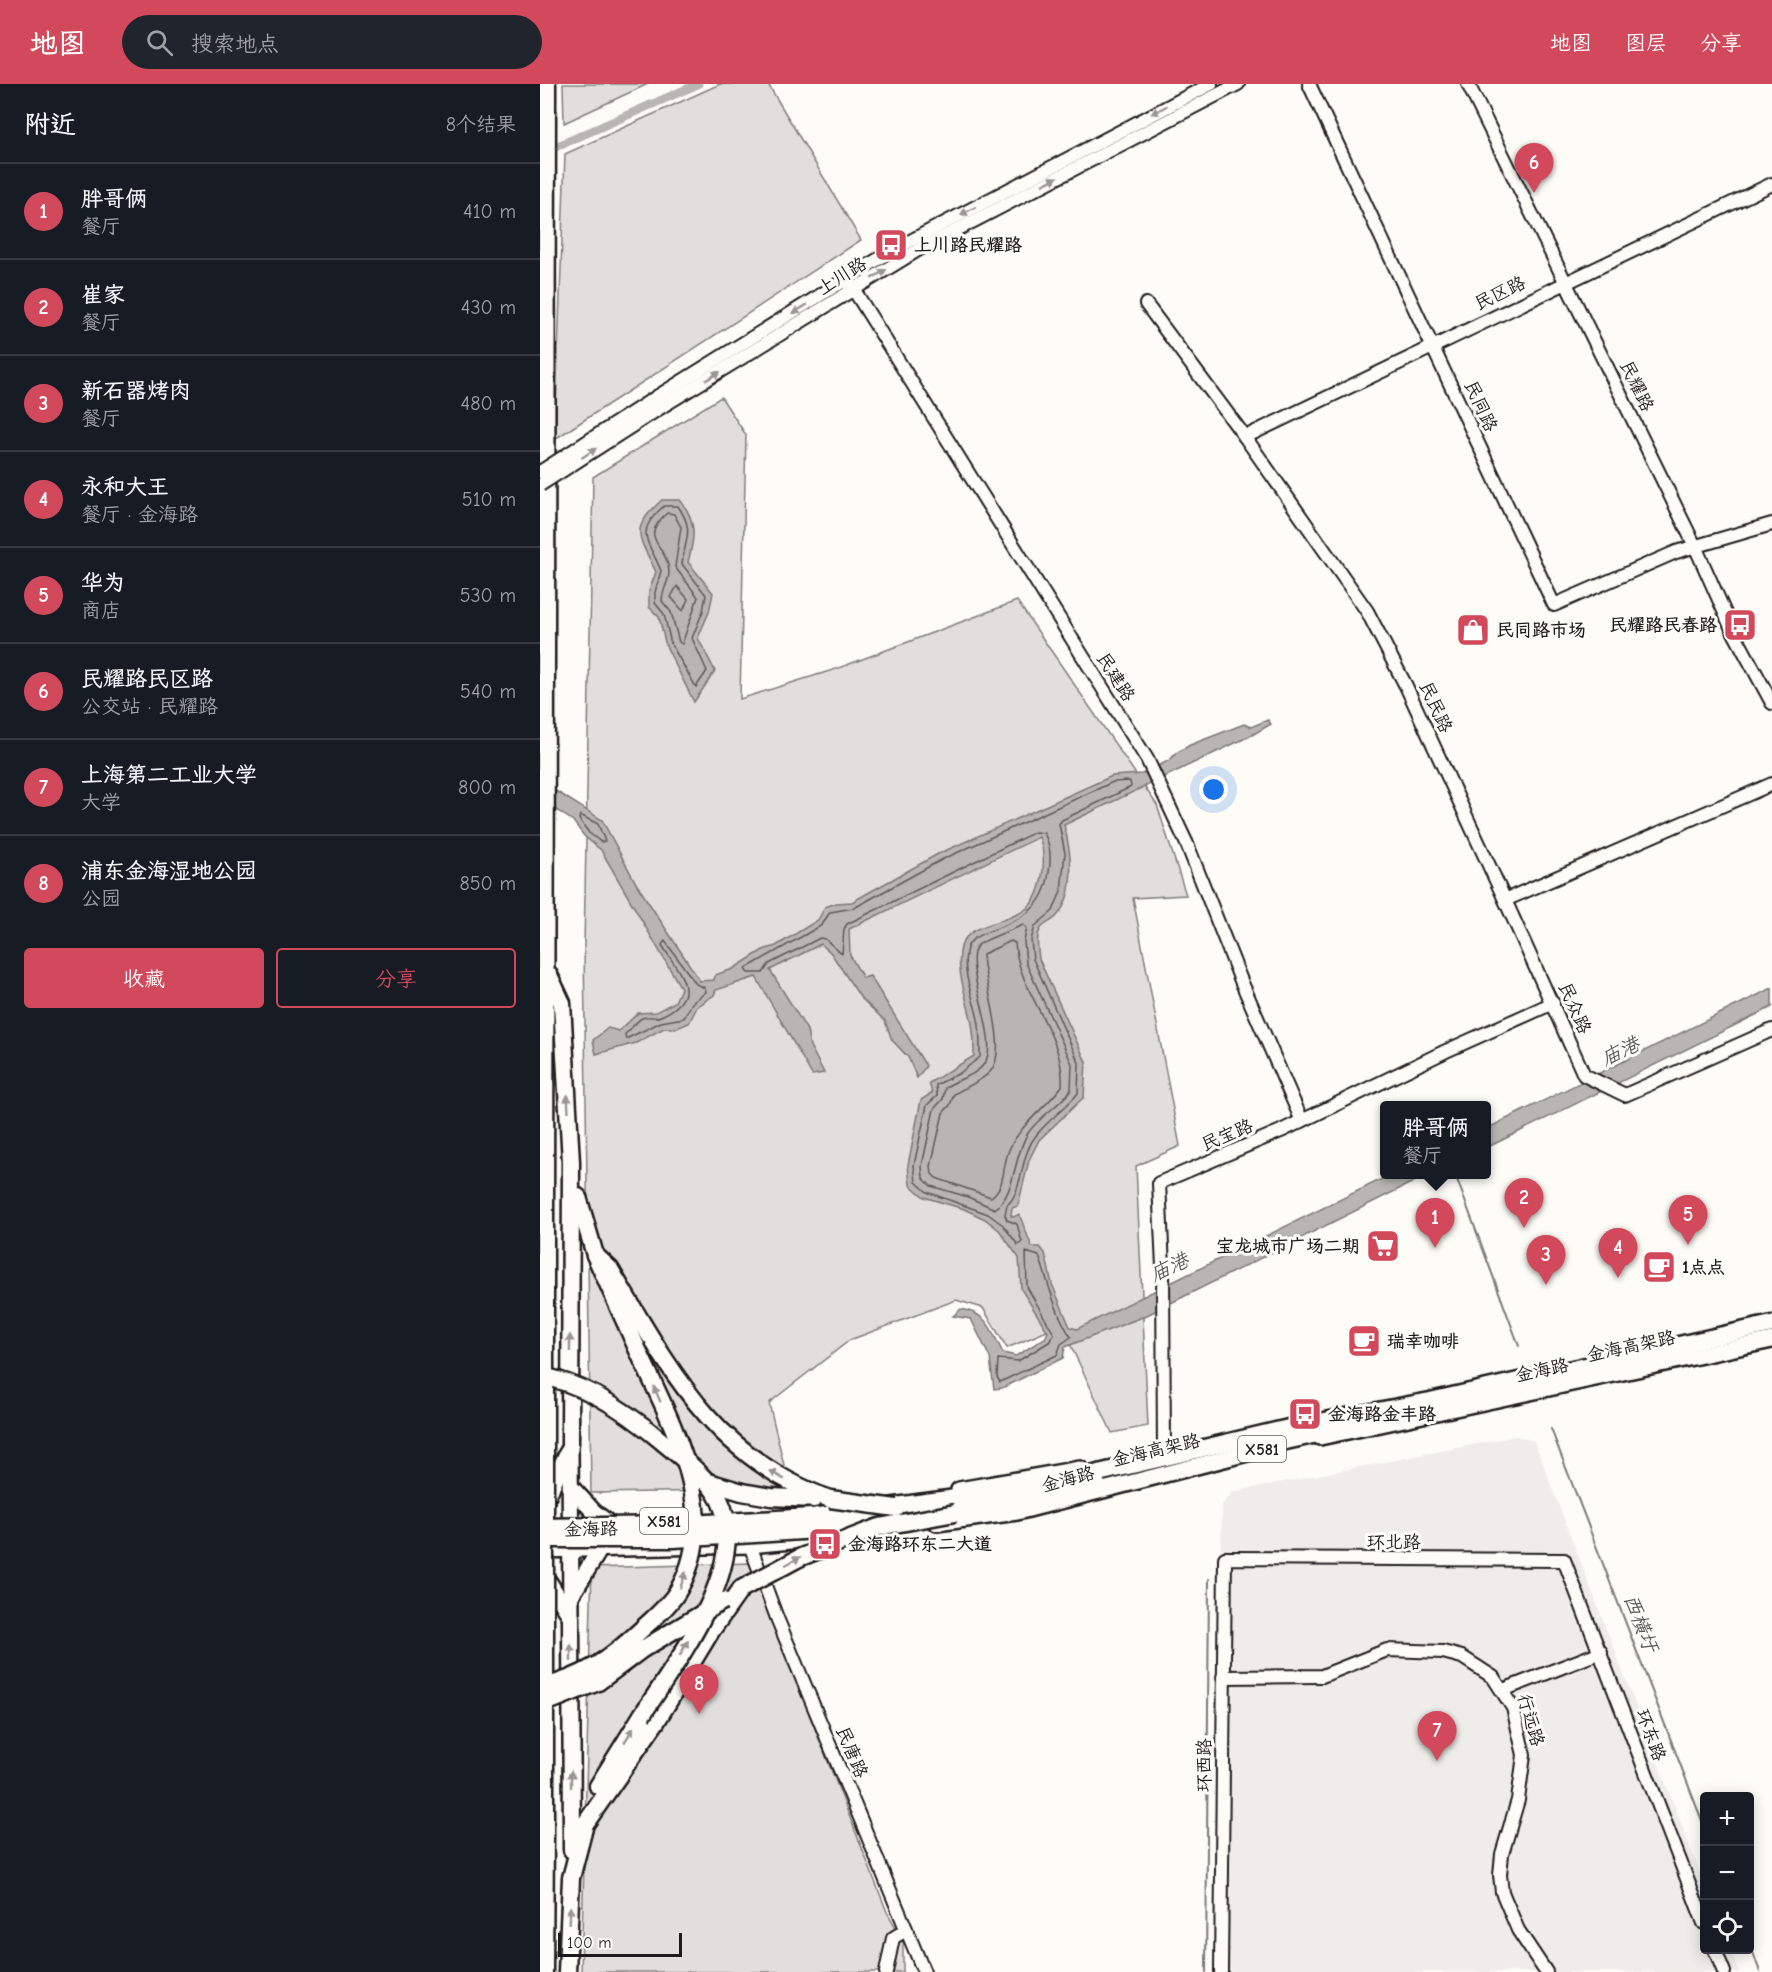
<!DOCTYPE html>
<html lang="zh">
<meta charset="utf-8">
<style>
:root{--surface:#171b24;--page:#20242c;--text:#f1f3f6;--muted:#9ea1a6;--line:#363941;--accent:#d1495b}
body{margin:0;font-family:"Comic Neue","LXGW WenKai TC",sans-serif;background:var(--page);color:var(--text)}
.controls{position:absolute;right:18px;bottom:18px;display:grid;overflow:hidden;border-radius:6px;box-shadow:0 3px 15px #0003}
.controls button{width:54px;height:54px;display:grid;place-items:center;padding:0;border:0;border-bottom:2px solid var(--line);background:var(--surface);color:var(--text);font:30px sans-serif}
.scale{position:absolute;left:18px;bottom:15px;width:124px;box-sizing:border-box;padding-left:6px;border:3px solid #1c1c1c;border-top:0;font-size:16px;line-height:21px;white-space:nowrap;color:#1c1c1c;-webkit-text-stroke:4px #fdfcf7;paint-order:stroke}
.you{position:absolute;left:674px;top:706px;width:21px;height:21px;margin:-15px;border:4px solid #fff;border-radius:50%;background:#1a73e8;box-shadow:0 0 0 9px #1a73e833}
.badge{display:grid;place-items:center;width:39px;height:39px;border-radius:50%;background:var(--accent);color:#fff;font-size:20px;font-weight:700}
.pin{position:absolute;translate:-50% -50px;filter:drop-shadow(0 2px 3px #0008)}
.pin::after{content:'';position:absolute;top:32px;width:21px;height:18px;background:inherit;clip-path:polygon(0 0,100% 0,50% 100%)}
.popup{position:absolute;left:840px;top:1017px;width:111px;height:78px;box-sizing:border-box;display:grid;place-content:center;border-radius:6px;background:var(--surface);filter:drop-shadow(0 2px 4px #0005);font-size:20px;white-space:nowrap;color:var(--muted)}
.popup b{font-size:22px;color:var(--text)}
.popup::after{content:'';position:absolute;left:50%;top:100%;margin-left:-12px;border:12px solid transparent;border-top-color:var(--surface)}
.list{margin:0;padding:0;list-style:none}
h2{display:flex;justify-content:space-between;align-items:center;height:78px;margin:0;padding:0 24px;font-size:26px}
h2 small{font-size:20px;font-weight:400;color:var(--muted)}
.list li{display:grid;grid-template-columns:39px 1fr auto;gap:18px;align-items:center;box-sizing:border-box;height:96px;padding:0 24px;border-top:2px solid var(--line)}
.list b{display:block;font-size:22px;white-space:nowrap}
.list p{margin:0;font-size:20px;white-space:nowrap;color:var(--muted)}
.list em{font-size:20px;font-style:normal;color:var(--muted)}
.actions{display:flex;gap:12px;padding:18px 24px}
.actions a{flex:1;padding:14px 0;border:2px solid var(--accent);border-radius:6px;text-align:center;font-size:21px;color:var(--accent)}
.actions .main{background:var(--accent);color:#fff}
.icon{flex:none;width:33px;height:33px;fill:none;stroke:currentColor;stroke-width:2;stroke-linecap:round;stroke-linejoin:round}
.map{position:relative;flex:none;width:1232px;height:1888px;overflow:hidden}
header{display:flex;align-items:center;gap:36px;box-sizing:border-box;height:84px;padding:0 30px;background:var(--accent);color:#fff}
header strong{font-size:28px}
nav{display:flex;gap:33px;margin-inline-start:auto;font-size:21px}
.search{width:420px;height:54px;background:var(--page);display:flex;align-items:center;gap:15px;box-sizing:border-box;padding:0 21px;border-radius:33px;color:var(--muted);font-size:22px}
main{display:flex}
aside{flex:1;background:var(--surface)}
.map>svg:first-child{display:block}
.built{fill:#eeede9}
.green{fill:#e0dfdb;stroke:#7e7e7c;stroke-width:1.5}
.water{fill:#b7b6b2;stroke:#797876;stroke-width:1.5}
.lines{fill:none;stroke-linecap:round;stroke-linejoin:round}
.shore{stroke:#5a5a58;stroke-width:1.5}
.stream{stroke:#797876;stroke-width:2}
.canal{stroke:#b7b6b2;stroke-width:9}
.minor-casing{stroke:#1c1c1c;stroke-width:16}
.major-casing{stroke:#1c1c1c;stroke-width:20}
.highway-casing{stroke:#1c1c1c;stroke-width:21}
.minor{stroke:#fdfcf7;stroke-width:12}
.major{stroke:#fdfcf7;stroke-width:15}
.highway{stroke:#fdfcf7;stroke-width:16}
.minor-bridge-casing{stroke:#1c1c1c;stroke-width:16;stroke-linecap:butt}
.highway-bridge-casing{stroke:#1c1c1c;stroke-width:21;stroke-linecap:butt}
.minor-bridge{stroke:#fdfcf7;stroke-width:12}
.highway-bridge{stroke:#fdfcf7;stroke-width:16}
.oneway{fill:#989794}
.labels{text-anchor:middle;stroke-width:6;stroke-linejoin:round;paint-order:stroke}
.shield{fill:#fdfcf7;stroke:#605f5e;stroke-width:1.5}
.shield-label{font-size:16px;font-weight:bold;fill:#1c1c1c}
.poi-label{font-size:18px;font-weight:bold;fill:#1c1c1c;stroke:#fdfcf7;text-anchor:start}
.street-label{font-size:18px;fill:#1c1c1c;stroke:#fdfcf7}
.water-label{font-size:20px;font-style:italic;fill:#5a5a58;stroke:#fdfcf7}
</style>
<header>
<strong>地图</strong>
<div class="search"><svg class="icon" aria-label="search" viewBox="0 0 24 24"><circle cx="10" cy="10" r="6"/><path d="M15 15l6 6"/></svg>搜索地点</div>
<nav><a>地图</a><a>图层</a><a>分享</a></nav>
</header>
<main>
<aside>
<h2>附近<small>8个结果</small></h2>
<ul class="list">
<li><span class="badge">1</span><div><b>胖哥俩</b><p>餐厅</p></div><em>410 m</em></li>
<li><span class="badge">2</span><div><b>崔家</b><p>餐厅</p></div><em>430 m</em></li>
<li><span class="badge">3</span><div><b>新石器烤肉</b><p>餐厅</p></div><em>480 m</em></li>
<li><span class="badge">4</span><div><b>永和大王</b><p>餐厅 · 金海路</p></div><em>510 m</em></li>
<li><span class="badge">5</span><div><b>华为</b><p>商店</p></div><em>530 m</em></li>
<li><span class="badge">6</span><div><b>民耀路民区路</b><p>公交站 · 民耀路</p></div><em>540 m</em></li>
<li><span class="badge">7</span><div><b>上海第二工业大学</b><p>大学</p></div><em>800 m</em></li>
<li><span class="badge">8</span><div><b>浦东金海湿地公园</b><p>公园</p></div><em>850 m</em></li>
</ul>
<div class="actions"><a class="main">收藏</a><a>分享</a></div>
</aside>
<div class="map">
<svg width="1232" height="1888" viewBox="0 0 1232 1888">
<rect width="100%" height="100%" fill="#fdfcf7"/>
<filter id="ink" filterUnits="userSpaceOnUse"><feTurbulence type="fractalNoise" baseFrequency=".0167" numOctaves="2"/><feDisplacementMap in="SourceGraphic" scale="12" xChannelSelector="R" yChannelSelector="G"/><feConvolveMatrix kernelMatrix="1 2 1 2 8 2 1 2 1" color-interpolation-filters="sRGB"/></filter>
<g filter="url(#ink)">
<path class="built" d="M977,1352L994,1357L1164,1799V1866H1190L1199,1888H674L682,1421L693,1408Z"/>
<g class="green">
<path d="M23,0H108L24,39Z"/>
<path d="M180,0H228L321,156L15,355L25,70Z"/>
<path d="M181,313L206,351L200,615L296,585L477,517L617,721L646,811L593,814L640,1062L596,1082L608,1342L572,1349L521,1241L467,1264L443,1224L416,1216L310,1256L229,1319L250,1406L51,1409L44,862L53,393Z"/>
<path d="M210,1479L347,1828L363,1856V1888H41L52,1484Z"/>
</g>
<g class="water">
<path d="M122,416H140C157,437 155,453 148,478L173,509L169,528L158,554L175,587L154,618L126,562L119,533L109,523V507L116,488C99,452 88,446 122,416Z"/>
<path d="M728,636L731,640L712,651L524,741C531,768 537,808 517,832C513,837 506,839 502,843C495,851 498,865 499,875L546,978L544,1013L499,1056L489,1076L478,1122L472,1124L471,1132L474,1133L479,1130L492,1163H500L505,1169L512,1200L530,1243L537,1245L850,1091H887L605,1232L525,1263L523,1274L462,1304L454,1305L450,1274L431,1235L413,1232L421,1225C449,1230 451,1246 463,1269L476,1272L505,1254L508,1248L481,1205L479,1174L459,1146L445,1135L424,1125L384,1113L370,1101L368,1081L381,1016L392,1009L389,999L434,972C434,961 434,950 432,940C428,917 415,887 421,863C427,838 468,840 486,825C504,810 507,773 499,753L309,845L310,871L323,894L330,892L386,982L377,994L368,973L352,956L345,937L320,913L291,869L281,860L230,886L267,946L270,962L284,989L272,991L216,893L176,906L174,911L157,923L149,939L137,944H124L96,959L56,970L53,956L68,944L79,947L98,929L116,928L135,918L141,904L61,766L44,752L33,737L0,715V697L62,736L97,801L160,897L174,896L175,891L193,885L223,866L236,862L278,836L285,823L296,819L312,818L398,770L572,692L602,690L630,676L636,669L650,661L704,640L711,643Z"/>
<path d="M1232,904V923L946,1064V1045Z"/>
</g>
<g class="lines">
<g class="shore">
<path d="M124,422H138C155,447 145,454 142,480L166,511L163,527L152,554L167,587L156,603L131,560L124,530L115,519V508L121,487C109,456 93,449 124,422Z"/>
<path d="M127,429L134,430L141,443L135,483L158,513L142,560L139,558L131,528L122,517C122,506 129,498 129,489C129,461 96,456 127,429Z"/>
<path d="M137,502L148,515L143,527L131,513Z"/>
<path d="M590,697L591,703L522,736L519,740L525,769L521,807L513,827L495,842L491,856L493,875L539,979L538,1009C526,1025 507,1036 495,1053C480,1072 483,1108 467,1121L465,1131L467,1136L477,1140L482,1158L478,1161L463,1141L448,1130L387,1108L376,1098L374,1081L387,1021L397,1012L396,1001L420,989L440,973C440,963 440,951 439,941C436,918 420,888 427,864C435,838 501,851 509,788C511,773 511,763 504,749L495,748L307,840L304,845L302,870L285,855L280,854L229,880L223,889H208L205,885L282,841L290,828L314,824L401,776L573,698Z"/>
<path d="M40,731L58,740L65,757L61,758L49,749L39,735Z"/>
<path d="M483,841L487,844L484,857L486,879L532,980L531,1006C519,1022 499,1033 488,1049C473,1072 476,1110 455,1125L428,1113L391,1102L383,1094L382,1082L394,1025L403,1015L405,1004C416,995 435,993 444,980C462,957 421,882 437,862C442,856 473,846 483,841Z"/>
<path d="M125,857L156,900L165,904L166,908L152,919L144,934L121,938L86,955L85,950C91,946 96,937 102,934C108,931 115,935 121,932C164,912 140,891 122,861Z"/>
<path d="M471,857L475,859C479,910 525,950 522,1002C505,1025 481,1039 469,1066C462,1082 466,1103 451,1113L396,1094L392,1090L391,1082L403,1029L410,1021L414,1010C426,1003 440,998 450,988C470,967 443,898 443,870Z"/>
<path d="M486,1168L499,1172C509,1200 515,1229 531,1253L521,1260L517,1271L460,1298L457,1293L458,1275L478,1277L509,1258L514,1250L487,1203Z"/>
</g>
<g class="stream">
<path d="M915,1090L979,1262"/>
<path d="M1011,1345L1164,1742"/>
<path d="M1210,1860L1220,1888"/>
<path d="M666,1888L669,1495"/>
</g>
<path class="canal" d="M4,68L158,0"/>
<defs>
<g id="minor">
<path d="M769,0L1014,521L1136,468L1232,440"/>
<path d="M928,0L1155,462L1192,545L1232,619"/>
<path d="M305,197L314,206L607,675L647,760L702,899L762,1037"/>
<path d="M606,220L705,353L827,527L866,602L965,816L1232,700"/>
<path d="M118,312L353,166L671,0"/>
<path d="M123,322L378,166L698,0"/>
<path d="M705,353L1232,100"/>
<path d="M965,816L1044,991L1085,1011L1232,946"/>
<path d="M624,1370L623,1183L619,1099L741,1047L906,967L1013,919"/>
<path d="M210,1461L237,1534L384,1888"/>
<path d="M683,1593L782,1592L847,1566L903,1568L922,1573L953,1593L973,1624L984,1671L978,1716L962,1770L960,1791L962,1808L978,1846L1006,1888"/>
<path d="M963,1606L1061,1568"/>
<path d="M1175,1866L1184,1888"/>
<path d="M346,1888L353,1854L366,1846"/>
<path d="M681,1888L685,1474L1024,1476L1164,1839"/>
</g>
<g id="major">
<path d="M780,1353L1232,1256"/>
<path d="M30,1360L31,1533"/>
<path d="M31,1403L54,1428L71,1441"/>
<path d="M419,1406L540,1385"/>
<path d="M4,1421L27,1369"/>
<path d="M397,1439L477,1428L719,1366"/>
<path d="M0,1466L210,1461L305,1452"/>
<path d="M2,1487L29,1530"/>
<path d="M31,1512L60,1465"/>
</g>
<g id="highway">
<path d="M9,891L22,919L31,1078L30,1360"/>
<path d="M38,1113L55,1171L96,1262"/>
<path d="M5,1149L7,0"/>
<path d="M55,1171L70,1185C129,1284 175,1375 290,1415"/>
<path d="M705,1366L791,1347"/>
<path d="M202,1408L231,1413L274,1415"/>
<path d="M402,1430L488,1416L557,1400"/>
<path d="M272,1433L454,1409L550,1391L753,1343L890,1317L1232,1240"/>
<path d="M277,1446L347,1437"/>
<path d="M31,1533L32,1766"/>
<path d="M58,1702L102,1631"/>
<path d="M4,1888L5,1752"/>
<path d="M27,1888L31,1794L45,1740L116,1638L171,1547L201,1505"/>
</g>
</defs>
<use href="#minor" class="minor-casing"/>
<use href="#major" class="major-casing"/>
<use href="#highway" class="highway-casing"/>
<use href="#minor" class="minor"/>
<use href="#major" class="major"/>
<use href="#highway" class="highway"/>
<defs>
<g id="minor-bridge">
<path d="M0,388L118,312"/>
<path d="M0,401L123,322"/>
</g>
<g id="highway-bridge">
<path d="M0,1292C43,1299 86,1327 119,1355C139,1372 168,1392 180,1417C210,1481 136,1579 102,1631"/>
<path d="M165,1397L202,1408"/>
<path d="M290,1415L356,1424"/>
<path d="M0,1443L133,1441L272,1433"/>
<path d="M0,1455H134L277,1446"/>
<path d="M201,1505L261,1473L339,1443L415,1429"/>
<path d="M0,1604C44,1593 69,1576 102,1545C114,1534 131,1520 139,1505C184,1426 128,1334 96,1262"/>
<path d="M0,1621L58,1598L101,1566L183,1517"/>
<path d="M5,1752V1149"/>
</g>
</defs>
<use href="#minor-bridge" class="minor-bridge-casing"/>
<use href="#highway-bridge" class="highway-bridge-casing"/>
<use href="#minor-bridge" class="minor-bridge"/>
<use href="#highway-bridge" class="highway-bridge"/>
</g>
<defs><path id="oneway-solid" d="M-6-.8H1V-3.2L6.5 0L1 3.2V.8H-6Z" transform="scale(1.5)"/></defs>
<g class="oneway">
<use href="#oneway-solid" transform="translate(619 26) rotate(152)"/>
<use href="#oneway-solid" transform="translate(510 97) rotate(-27)"/>
<use href="#oneway-solid" transform="translate(428 127) rotate(152)"/>
<use href="#oneway-solid" transform="translate(339 190) rotate(-31)"/>
<use href="#oneway-solid" transform="translate(260 225) rotate(149)"/>
<use href="#oneway-solid" transform="translate(173 292) rotate(-31)"/>
<use href="#oneway-solid" transform="translate(49 369) rotate(-33)"/>
<use href="#oneway-solid" transform="translate(28 1019) rotate(-93)"/>
<use href="#oneway-solid" transform="translate(30 1259) rotate(-90)"/>
<use href="#oneway-solid" transform="translate(117 1310) rotate(-114)"/>
<use href="#oneway-solid" transform="translate(237 1391) rotate(-149)"/>
<use href="#oneway-solid" transform="translate(253 1477) rotate(-28)"/>
<use href="#oneway-solid" transform="translate(143 1496) rotate(-70)"/>
<use href="#oneway-solid" transform="translate(144 1564) rotate(-61)"/>
<use href="#oneway-solid" transform="translate(31 1569) rotate(-90)"/>
<use href="#oneway-solid" transform="translate(89 1651) rotate(-58)"/>
<use href="#oneway-solid" transform="translate(31 1695) rotate(-90)"/>
<use href="#oneway-solid" transform="translate(30 1831) rotate(-88)"/>
</g>
</g>
<defs>
<symbol id="bus-square" viewBox="-11 -11 22 22"><rect x="-9" y="-9" width="18" height="18" rx="4" fill="#d1495b" stroke="#fdfcf7"/><path d="M-5-6H5V4H4V6H2V4H-2V6H-4V4H-5ZM-3.5-4V0h7V-4ZM-3.5 1.2v1.5H-2V1.2ZM2 1.2v1.5H3.5V1.2Z" fill="#fff"/></symbol>
<symbol id="shop-square" viewBox="-11 -11 22 22"><rect x="-9" y="-9" width="18" height="18" rx="4" fill="#d1495b" stroke="#fdfcf7"/><path d="M-5-2.5h2.3a2.7 3.5 0 0 1 5.4 0H5L5.5 6h-11ZM-1.5-2.5h3a1.5 2.3 0 0 0-3 0Z" fill="#fff"/></symbol>
<symbol id="supermarket-square" viewBox="-11 -11 22 22"><rect x="-9" y="-9" width="18" height="18" rx="4" fill="#d1495b" stroke="#fdfcf7"/><path d="M-6-5.5h2.5l.6 2H6L4.5 2H-2.5L-4.4-4H-6ZM-1.5 3.2a1.3 1.3 0 1 0 .1 0ZM3 3.2a1.3 1.3 0 1 0 .1 0Z" fill="#fff"/></symbol>
<symbol id="cafe-square" viewBox="-11 -11 22 22"><rect x="-9" y="-9" width="18" height="18" rx="4" fill="#d1495b" stroke="#fdfcf7"/><path d="M-5.5-4.5H6V0H3Q3 3.5 0 3.5H-2.5Q-5.5 3.5-5.5 0ZM3-3.2v2h1.7v-2ZM-6 4.5H4V6H-6Z" fill="#fff"/></symbol>
</defs>
<g fill-rule="evenodd">
<use href="#bus-square" x="332" y="142" width="38" height="38"/>
<use href="#bus-square" x="1181" y="522" width="38" height="38"/>
<use href="#shop-square" x="914" y="527" width="38" height="38"/>
<use href="#supermarket-square" x="824" y="1143" width="38" height="38"/>
<use href="#cafe-square" x="1100" y="1164" width="38" height="38"/>
<use href="#cafe-square" x="805" y="1238" width="38" height="38"/>
<use href="#bus-square" x="746" y="1311" width="38" height="38"/>
<use href="#bus-square" x="266" y="1441" width="38" height="38"/>
</g>
<g class="labels">
<g class="shield">
<rect x="698" y="1352" width="48" height="26" rx="4.5"/>
<rect x="100" y="1424" width="48" height="26" rx="4.5"/>
</g>
<g class="shield-label">
<text x="722" y="1371">X581</text>
<text x="124" y="1443">X581</text>
</g>
<g class="poi-label">
<text x="374" y="167">上川路民耀路</text>
<text x="1177" y="547" text-anchor="end">民耀路民春路</text>
<text x="956" y="552">民同路市场</text>
<text x="820" y="1168" text-anchor="end">宝龙城市广场二期</text>
<text x="1142" y="1189">1点点</text>
<text x="847" y="1263">瑞幸咖啡</text>
<text x="788" y="1336">金海路金丰路</text>
<text x="308" y="1466">金海路环东二大道</text>
</g>
<g class="street-label">
<text transform="translate(302 192) rotate(-32)" y="6">上川路</text>
<text transform="translate(960 209) rotate(-26)" y="6">民区路</text>
<text transform="translate(1097 302) rotate(64)" y="6">民耀路</text>
<text transform="translate(941 322) rotate(65)" y="6">民同路</text>
<text transform="translate(576 593) rotate(57)" y="6">民建路</text>
<text transform="translate(896 623) rotate(65)" y="6">民民路</text>
<text transform="translate(1035 924) rotate(66)" y="6">民众路</text>
<text transform="translate(687 1051) rotate(-23)" y="6">民宝路</text>
<text transform="translate(1091 1262) rotate(-12)" y="6">金海高架路</text>
<text transform="translate(1002 1286) rotate(-12)" y="6">金海路</text>
<text transform="translate(616 1366) rotate(-13)" y="6">金海高架路</text>
<text transform="translate(528 1395) rotate(-15)" y="6">金海路</text>
<text transform="translate(51 1445) rotate(-1)" y="6">金海路</text>
<text x="854" y="1464">环北路</text>
<text transform="translate(991 1636) rotate(74)" y="6">行远路</text>
<text transform="translate(1111 1651) rotate(69)" y="6">环东路</text>
<text transform="translate(312 1668) rotate(67)" y="6">民唐路</text>
<text transform="translate(664 1681) rotate(-90)" y="6">环西路</text>
</g>
<g class="water-label">
<text transform="translate(1080 967) rotate(-26)" y="7">庙港</text>
<text transform="translate(629 1183) rotate(-25)" y="7">庙港</text>
<text transform="translate(1101 1539) rotate(69)" y="7">西横圩</text>
</g>
</g>
</svg>
<div class="controls">
<button>+</button>
<button>−</button>
<button><svg class="icon" aria-label="locate" viewBox="0 0 24 24"><circle cx="12" cy="12" r="6"/><path d="M12 2v4M12 18v4M2 12h4M18 12h4"/></svg></button>
</div>
<div class="scale">100 m</div>
<div class="you"></div>
<div class="pin badge" style="left:895px;top:1164px">1</div>
<div class="popup"><b>胖哥俩</b>餐厅</div>
<div class="pin badge" style="left:984px;top:1144px">2</div>
<div class="pin badge" style="left:1006px;top:1201px">3</div>
<div class="pin badge" style="left:1078px;top:1194px">4</div>
<div class="pin badge" style="left:1148px;top:1161px">5</div>
<div class="pin badge" style="left:994px;top:109px">6</div>
<div class="pin badge" style="left:897px;top:1677px">7</div>
<div class="pin badge" style="left:159px;top:1630px">8</div>
</div>
</main>
